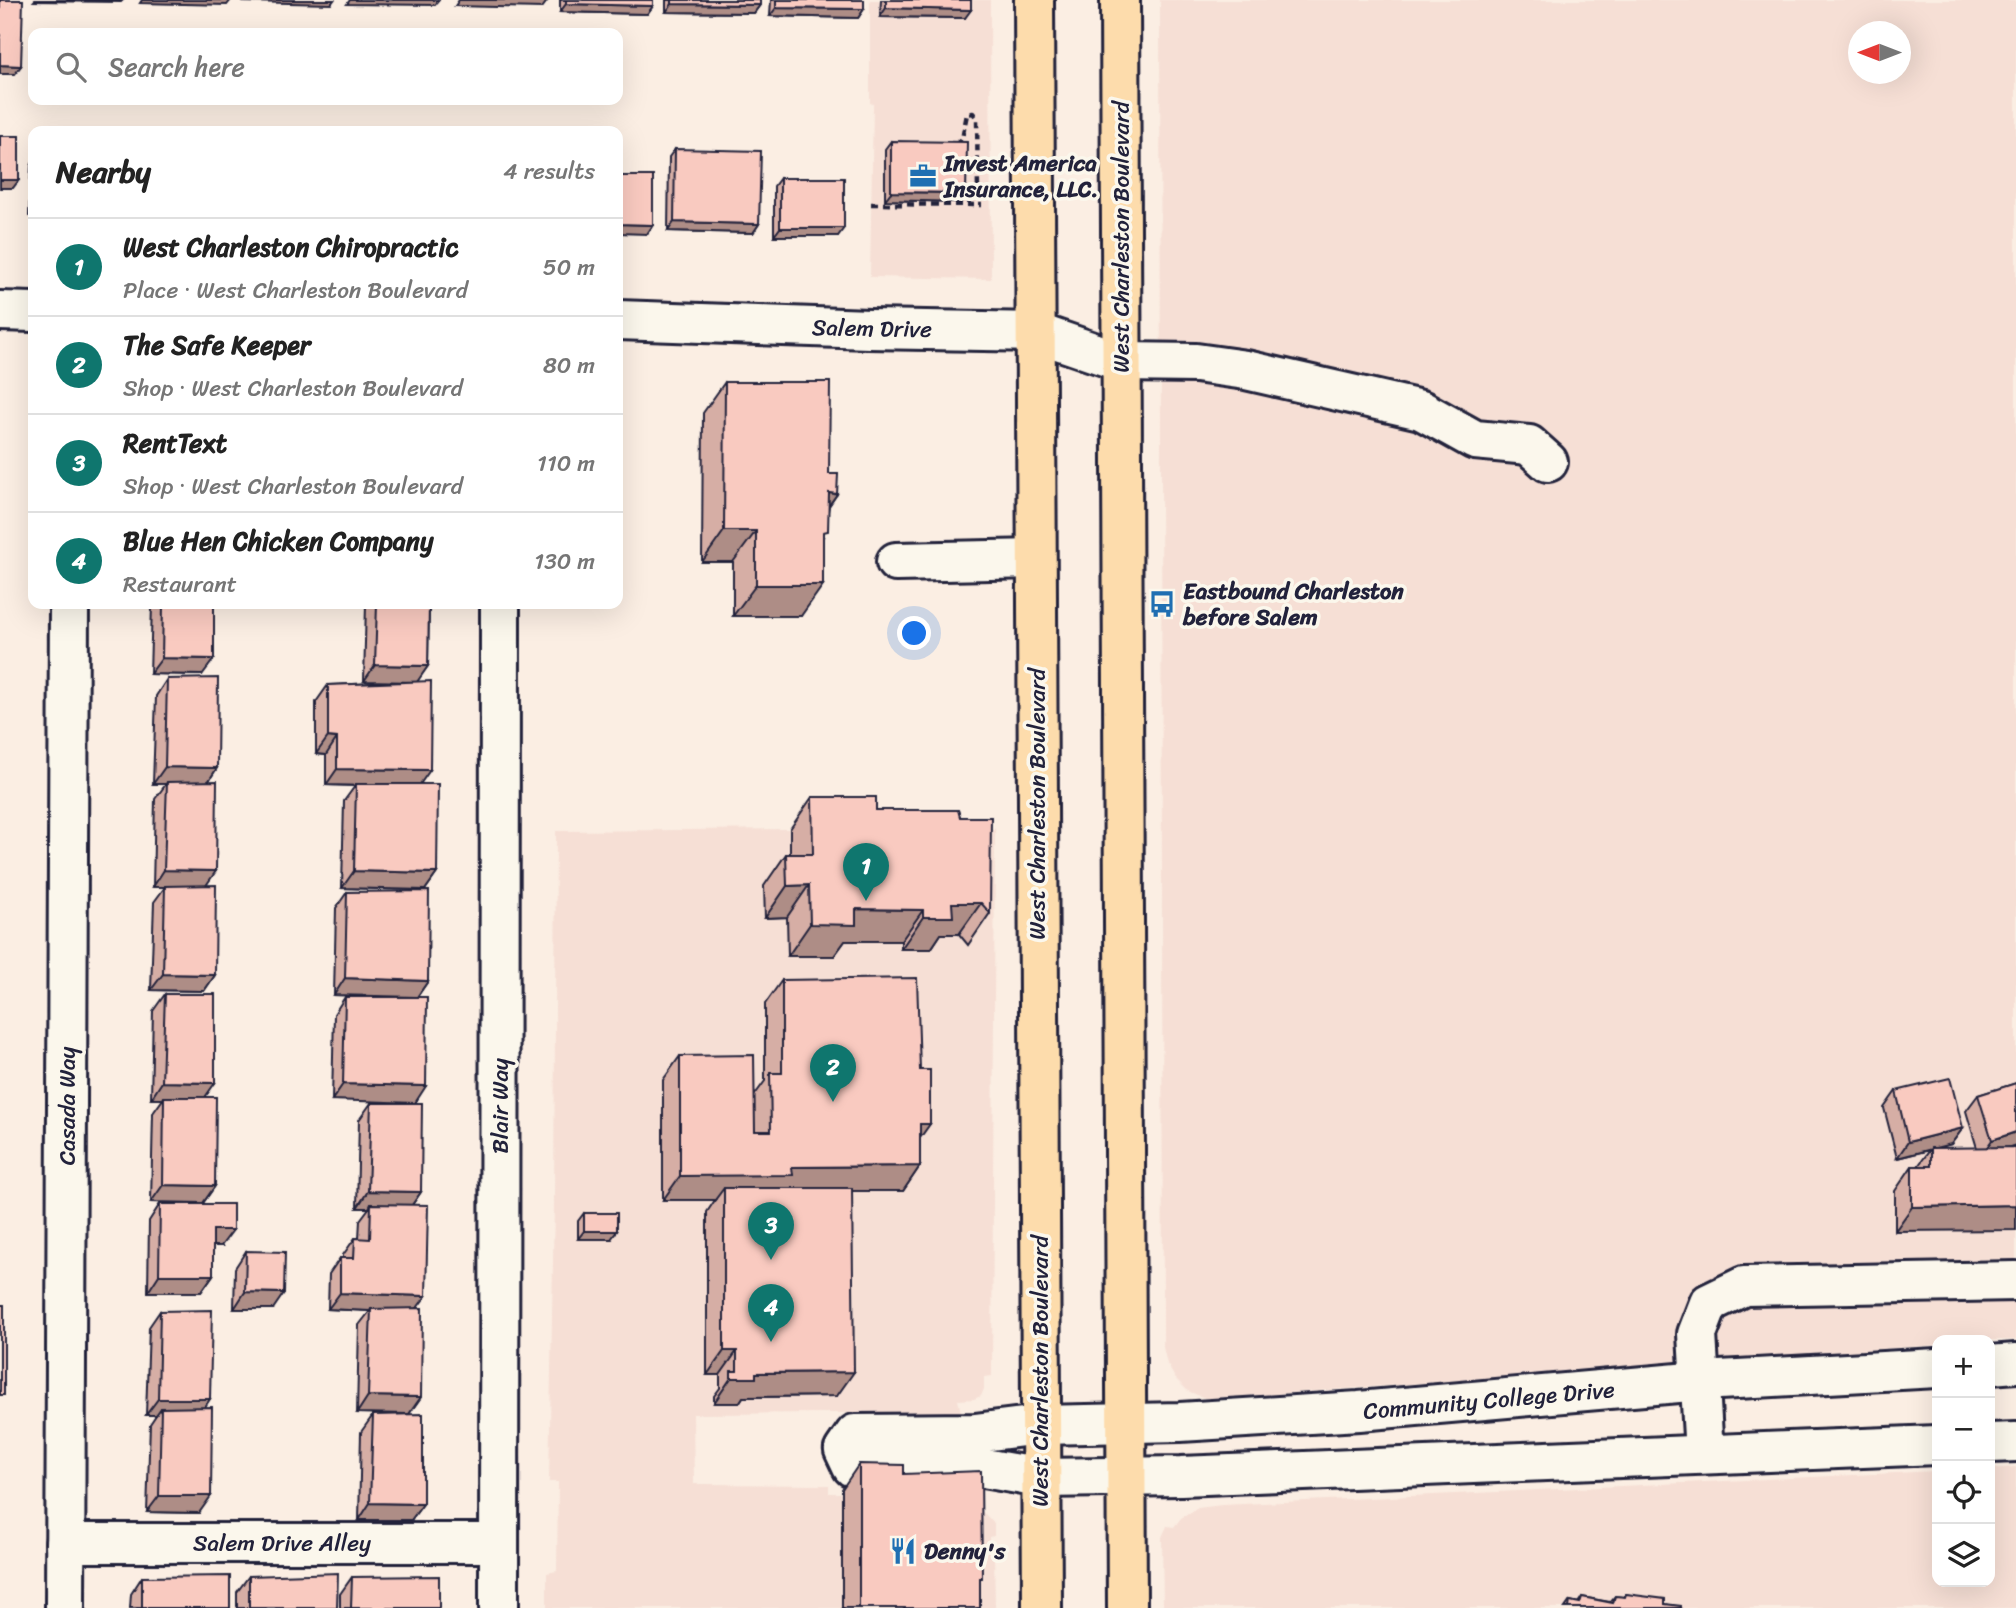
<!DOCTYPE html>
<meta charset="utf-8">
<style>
:root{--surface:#fff;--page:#f6f6f6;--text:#222;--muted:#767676;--line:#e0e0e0;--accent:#0f766e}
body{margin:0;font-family:Sriracha,sans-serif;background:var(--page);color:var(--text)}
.controls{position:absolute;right:21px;bottom:21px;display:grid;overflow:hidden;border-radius:14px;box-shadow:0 7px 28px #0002}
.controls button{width:63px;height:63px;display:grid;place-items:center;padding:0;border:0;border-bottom:2px solid var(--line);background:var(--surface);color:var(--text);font:35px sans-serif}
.compass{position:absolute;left:1848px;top:21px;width:63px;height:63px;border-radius:50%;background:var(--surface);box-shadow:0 7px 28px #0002;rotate:270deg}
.you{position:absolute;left:915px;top:634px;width:24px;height:24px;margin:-18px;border:5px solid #fff;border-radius:50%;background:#1a73e8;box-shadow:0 0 0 10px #1a73e833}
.badge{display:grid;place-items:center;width:46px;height:46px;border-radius:50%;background:var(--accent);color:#fff;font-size:23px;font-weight:700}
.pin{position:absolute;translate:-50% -58px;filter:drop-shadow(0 2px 4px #0008)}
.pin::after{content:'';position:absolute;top:37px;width:24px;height:21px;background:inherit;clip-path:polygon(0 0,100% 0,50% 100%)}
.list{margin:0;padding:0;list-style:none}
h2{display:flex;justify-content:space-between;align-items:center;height:91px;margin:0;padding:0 28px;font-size:30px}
h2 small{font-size:23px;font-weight:400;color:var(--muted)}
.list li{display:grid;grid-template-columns:46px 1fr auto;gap:21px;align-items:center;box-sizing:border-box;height:98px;padding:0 28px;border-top:2px solid var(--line)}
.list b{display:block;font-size:26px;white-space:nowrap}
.list p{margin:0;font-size:23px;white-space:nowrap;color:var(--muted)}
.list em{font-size:23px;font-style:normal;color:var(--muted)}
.icon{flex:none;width:38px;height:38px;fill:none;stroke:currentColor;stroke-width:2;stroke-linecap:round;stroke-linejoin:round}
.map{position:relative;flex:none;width:2016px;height:1608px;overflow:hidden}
.search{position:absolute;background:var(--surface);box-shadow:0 7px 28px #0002;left:28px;top:28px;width:595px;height:77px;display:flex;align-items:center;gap:18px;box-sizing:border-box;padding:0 24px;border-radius:14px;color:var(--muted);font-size:26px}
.panel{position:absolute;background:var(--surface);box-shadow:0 7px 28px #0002;left:28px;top:126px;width:595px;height:483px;border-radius:14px}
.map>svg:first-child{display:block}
.built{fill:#f6dfd5;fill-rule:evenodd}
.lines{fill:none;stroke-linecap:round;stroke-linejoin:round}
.minor-casing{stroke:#22223b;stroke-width:44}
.major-casing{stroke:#22223b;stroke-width:44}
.path{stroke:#22223b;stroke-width:4.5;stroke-dasharray:7 5;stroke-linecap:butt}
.minor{stroke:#fbf7ec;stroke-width:38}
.major{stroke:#fddcac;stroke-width:38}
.wall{fill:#d6aea5;stroke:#22223b;stroke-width:2}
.shaded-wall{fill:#ae8d86;stroke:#22223b;stroke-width:2}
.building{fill:#f9cac0;stroke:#22223b;stroke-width:2}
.labels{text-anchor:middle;stroke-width:7;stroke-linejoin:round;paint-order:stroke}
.poi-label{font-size:23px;font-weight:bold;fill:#22223b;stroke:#fbf7ec;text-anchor:start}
.street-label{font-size:23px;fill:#22223b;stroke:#fbf7ec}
</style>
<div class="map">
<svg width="2016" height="1608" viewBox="0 0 2016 1608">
<rect width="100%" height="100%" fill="#fbeee3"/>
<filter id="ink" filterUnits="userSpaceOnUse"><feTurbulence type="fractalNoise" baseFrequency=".0143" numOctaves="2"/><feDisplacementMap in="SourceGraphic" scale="14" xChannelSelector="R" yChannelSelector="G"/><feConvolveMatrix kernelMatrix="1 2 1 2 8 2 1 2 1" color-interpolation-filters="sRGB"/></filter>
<g filter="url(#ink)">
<g class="built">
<path d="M870,0H990L991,279L870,277L873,104L870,103Z"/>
<path d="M1160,0H2016V1340H1937V1345L1207,1399L1188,1391L1175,1378L1167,1364L1163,1347ZM1858,32H1900V74H1858Z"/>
<path d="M790,829H995L992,1376L984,1377V1389L981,1396L974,1399L958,1400L961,1412L693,1414L694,1484L829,1485V1493L964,1494L994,1523V1536L989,1537V1549L994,1550L995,1608H547V1573L557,1571L558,1482H549L554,1204L556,831Z"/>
<path d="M2016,1467V1608H1163L1162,1537L1167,1526L1174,1527L1181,1518L1198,1508L1222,1505L1937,1471V1582H1990V1469Z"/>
</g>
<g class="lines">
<defs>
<g id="minor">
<path d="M0,311L33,312"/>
<path d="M618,320L869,329L1035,332L1122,362L1196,363L1246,370L1421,410L1475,440L1529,445L1548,462"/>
<path d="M896,562L1036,559"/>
<path d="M1990,1365L2016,1363"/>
<path d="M1937,1368L1701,1381L1359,1411L1180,1422L1040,1425L975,1433L855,1434L844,1450L852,1467H978L1040,1478L1181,1476L1937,1445"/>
<path d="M1990,1443L2016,1442"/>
<path d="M1704,1454L1697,1334L1709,1303L1744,1286L2016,1281"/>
<path d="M65,1543H499"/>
<path d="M65,1608L69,604"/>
<path d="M499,1608L500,604"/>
</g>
<g id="major">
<path d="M1034,0L1042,1608"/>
<path d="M1120,0L1127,1608"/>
</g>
</defs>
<use href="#minor" class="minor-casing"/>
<use href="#major" class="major-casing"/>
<g class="path">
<path d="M956,144L962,139L967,114L973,113L977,118L978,193H996"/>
<path d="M871,204L982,205"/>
</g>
<use href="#minor" class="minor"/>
<use href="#major" class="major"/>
</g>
<g class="wall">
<path d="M560,0H653V6L647,14L560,12Z"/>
<path d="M666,0H760V5L754,13L666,12Z"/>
<path d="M771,0H864V9L858,18L770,16Z"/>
<path d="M881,0H971L965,18L880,17Z"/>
<path d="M891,141L960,202L885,200V149Z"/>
<path d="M675,149L759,224L753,233L668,231L669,157Z"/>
<path d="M33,162V217L29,216L31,166Z"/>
<path d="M780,178L838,236H774V186Z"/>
<path d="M725,382L829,474L837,494L829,506L823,538L801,616H733V562H702L703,413Z"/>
<path d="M152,604H214L202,675L150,674Z"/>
<path d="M366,604H429L428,666L417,681L420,784L437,873L425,890L342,888L344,801L355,786L326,785V755L316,754V702L328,685L402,682L364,681Z"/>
<path d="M167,679L217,768L208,782L206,885L215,975L204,991L151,990L154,902L165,887H153L155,799L166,784H153L156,696Z"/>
<path d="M812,797L876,810H958L990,913L968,945L959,934H941L931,949H901V941H845L834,956H788L787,917L765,918L764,886L786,854H790V829Z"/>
<path d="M347,892L428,981L417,997L332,1100L334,1014L345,997H407L334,995L336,908Z"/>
<path d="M782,980L920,1139V1166L903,1191H852L837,1396L743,1397L739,1403H714V1396L720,1388V1375H707V1212L715,1200H663V1080L680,1056L754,1096L765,1081V1004Z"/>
<path d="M165,994L205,1097L215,1186L203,1203L151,1202L153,1113L163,1099H151L153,1011Z"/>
<path d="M2016,1083V1145L2010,1147L1895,1231V1191L1912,1166H1918L1930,1150L1897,1158L1884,1108L1896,1091L1963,1128L1951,1144L1936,1148H1977L1966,1111L1978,1095Z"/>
<path d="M371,1103L421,1192L412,1205L421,1397L409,1414L357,1413L359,1325L370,1311L328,1309L329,1274L340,1258H343V1255L355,1238H359L360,1220L369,1208H357L359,1120Z"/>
<path d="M160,1204L221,1246H213V1275L201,1292H148L149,1221Z"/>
<path d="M584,1213L611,1239H578V1221Z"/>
<path d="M246,1251L273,1309H234L235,1268Z"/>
<path d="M160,1311L205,1407L199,1513L147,1512L150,1424L156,1415H146L149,1327Z"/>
<path d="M373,1415L423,1504L411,1520H359L361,1432Z"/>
<path d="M859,1464L904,1474L980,1581V1608H842V1489Z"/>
<path d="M249,1576L337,1608H237V1592Z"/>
<path d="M142,1577L230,1608H130L131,1594Z"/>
<path d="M352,1577L439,1608H340V1594Z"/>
<path d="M1626,1594L1681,1608H1565L1570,1601L1578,1603L1582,1597L1610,1602L1615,1596L1624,1597Z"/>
</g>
<g class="shaded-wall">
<path d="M35,0H123L121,2L34,1Z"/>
<path d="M142,0H231L227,5L140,3Z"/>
<path d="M245,0H334L331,4L243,2Z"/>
<path d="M350,0H439L435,5L347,4Z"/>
<path d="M459,0H548L542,8L455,6Z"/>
<path d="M566,4L653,6L647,14L560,12Z"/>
<path d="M672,4L760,5L754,13L666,12Z"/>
<path d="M776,8L864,9L858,18L770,16Z"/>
<path d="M886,8L971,10L965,18L880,17Z"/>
<path d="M0,65L21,66L15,74H0Z"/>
<path d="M0,180H19L13,188H0Z"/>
<path d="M891,192L966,193L960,202L885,200Z"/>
<path d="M674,222L759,224L753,233L668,231Z"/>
<path d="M618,224L653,225L647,234L618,233Z"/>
<path d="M780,228H844L838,236H774Z"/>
<path d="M829,493L837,494L815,525Z"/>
<path d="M724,531H756L733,562H702Z"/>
<path d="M756,585H823L801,616H733Z"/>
<path d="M162,658L214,659L202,675L150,674Z"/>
<path d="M375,665L428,666L417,682L364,681Z"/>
<path d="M328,737L337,738L326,755L316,754Z"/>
<path d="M165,767L217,768L206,785L167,782L166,784H153Z"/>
<path d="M337,769L430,770L418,787L326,785Z"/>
<path d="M164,870L216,871L205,887H153Z"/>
<path d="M354,871L437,873L425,890L342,888Z"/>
<path d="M809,885L787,917L765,918L787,886Z"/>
<path d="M952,903H981L959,934H941L931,949H901L923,917Z"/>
<path d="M856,909L923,910L901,941H845L834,956H788L810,924Z"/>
<path d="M163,974L215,975L204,991L151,990Z"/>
<path d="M345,978L428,981L417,997L334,995Z"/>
<path d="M162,1082L215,1083L203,1100L164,1097L163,1099H151Z"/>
<path d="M343,1084L426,1086L415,1103L332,1100Z"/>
<path d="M920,1124H930L913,1148Z"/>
<path d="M1963,1128L1951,1144L1897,1158L1908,1142Z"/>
<path d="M2016,1132V1145L1980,1157L1992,1140Z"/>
<path d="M920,1166L903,1191H782L724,1188L715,1200H663L680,1176L792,1167Z"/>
<path d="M163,1185L215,1186L203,1203L151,1202Z"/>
<path d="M368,1191L421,1192L409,1209L371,1204L369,1208H357Z"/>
<path d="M2016,1205V1230L1895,1231L1912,1207Z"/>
<path d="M213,1230H233L221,1246H201Z"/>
<path d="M584,1231H617L611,1239H578Z"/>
<path d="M159,1275H213L201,1292H148Z"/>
<path d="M245,1292L284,1293L273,1309H234Z"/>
<path d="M340,1293L426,1296L414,1312L371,1309L370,1311L328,1309Z"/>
<path d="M724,1351H737L720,1375H707Z"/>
<path d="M854,1372L837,1396L743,1397L739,1403H714L731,1378L756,1373Z"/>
<path d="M368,1396L421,1397L409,1414L357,1413Z"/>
<path d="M158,1399H210L199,1416L161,1408L156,1415H146Z"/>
<path d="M159,1496H211L199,1513L147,1512Z"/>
<path d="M370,1503L423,1504L411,1520H359Z"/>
</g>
<g class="building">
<path d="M0,0H23L21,66L0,65Z"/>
<path d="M566,0H653V6L566,4Z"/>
<path d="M672,0H760V5L672,4Z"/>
<path d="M776,0H864V9L776,8Z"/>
<path d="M886,0H971V10L886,8Z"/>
<rect x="0" y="136" width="19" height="44"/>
<path d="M891,141L967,142L966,193L891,192Z"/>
<path d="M675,149L761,151L759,224L674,222Z"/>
<path d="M618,176H653V225L618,224Z"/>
<rect x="780" y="178" width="64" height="50"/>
<path d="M725,382H830L829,474H838L837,494L829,493L828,531L823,532V585H756V531H724Z"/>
<path d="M163,604H214V659L162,658Z"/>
<path d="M377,604H429L428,666L375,665Z"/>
<path d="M218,678L217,768L165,767L167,679Z"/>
<path d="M431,681L430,770L337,769V738L328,737V685Z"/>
<path d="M217,781L216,871L164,870L167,782Z"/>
<path d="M356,784H438L437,873L354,871Z"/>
<path d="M812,797H876V810H958L960,817H991L990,913L981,903H952L953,917H923V910L856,909V925L810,924L809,885L787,886L786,854H813Z"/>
<path d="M216,885L215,975L163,974L165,886Z"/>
<path d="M429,891L428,981L345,978L347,892Z"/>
<path d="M917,978L920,1070H930V1124H920V1166L792,1167L793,1175L680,1176V1056L754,1055L755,1131H771L770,1073H782V980Z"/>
<path d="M165,994H215V1083L162,1082Z"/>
<path d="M345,997H427L426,1086L343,1084Z"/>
<path d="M1950,1078L1963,1128L1908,1142L1896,1091Z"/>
<path d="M2016,1083V1132L1992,1140L1978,1095Z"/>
<path d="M164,1097H216L215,1186L163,1185Z"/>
<path d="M371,1103H422L421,1192L368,1191Z"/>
<path d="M2016,1147V1205L1912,1207V1166H1931V1148Z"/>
<path d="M724,1188H852L854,1372L756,1373V1378H731V1371H737V1351H724Z"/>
<path d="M160,1204H233V1230H213V1275H159Z"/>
<path d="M371,1204L428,1205L426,1296L340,1293V1258H354L355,1238L370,1239Z"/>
<rect x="584" y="1213" width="33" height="18"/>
<path d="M246,1251L285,1252L284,1293L245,1292Z"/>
<rect x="0" y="1305" width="4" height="90"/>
<path d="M422,1308L421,1397L368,1396L371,1309Z"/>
<path d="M212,1310L210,1399H158L160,1311Z"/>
<path d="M212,1407L211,1496H159L161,1408Z"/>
<path d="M423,1414V1504L370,1503L373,1415Z"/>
<path d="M859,1464L904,1465V1474L981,1471L982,1578H980V1608H859Z"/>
<path d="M338,1573L337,1608H249V1576Z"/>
<path d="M230,1576V1608H142V1577Z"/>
<path d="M439,1576V1608H351L352,1577Z"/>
<path d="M1626,1594L1665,1599V1604L1681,1606V1608H1569L1570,1601L1580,1603L1582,1597L1613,1603L1615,1596L1625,1597Z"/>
</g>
</g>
<defs>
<symbol id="office-bare" viewBox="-9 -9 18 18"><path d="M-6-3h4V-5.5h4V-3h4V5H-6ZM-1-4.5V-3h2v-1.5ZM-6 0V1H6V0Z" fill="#1f6fb2" stroke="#fbf7ec" stroke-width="2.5" paint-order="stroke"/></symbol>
<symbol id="bus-bare" viewBox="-9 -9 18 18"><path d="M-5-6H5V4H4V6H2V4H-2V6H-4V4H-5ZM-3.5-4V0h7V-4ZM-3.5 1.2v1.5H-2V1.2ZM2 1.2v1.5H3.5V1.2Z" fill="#1f6fb2" stroke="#fbf7ec" stroke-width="2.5" paint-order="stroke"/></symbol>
<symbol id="restaurant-bare" viewBox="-9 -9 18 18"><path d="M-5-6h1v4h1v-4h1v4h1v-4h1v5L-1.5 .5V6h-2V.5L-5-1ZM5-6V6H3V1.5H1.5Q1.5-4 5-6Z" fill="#1f6fb2" stroke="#fbf7ec" stroke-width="2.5" paint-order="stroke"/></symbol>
</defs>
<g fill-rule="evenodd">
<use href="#office-bare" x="904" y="157" width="38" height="38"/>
<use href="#bus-bare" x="1143" y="585" width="38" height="38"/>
<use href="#restaurant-bare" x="884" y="1532" width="38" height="38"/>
</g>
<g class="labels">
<g class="poi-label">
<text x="944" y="171">Invest America<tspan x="944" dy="26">Insurance, LLC.</tspan></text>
<text x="1183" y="599">Eastbound Charleston<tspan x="1183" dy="26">before Salem</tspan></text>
<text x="924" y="1559">Denny's</text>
</g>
<g class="street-label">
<text transform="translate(1121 237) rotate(-90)" y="8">West Charleston Boulevard</text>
<text transform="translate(872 328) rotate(1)" y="8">Salem Drive</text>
<text transform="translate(1037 804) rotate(-90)" y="8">West Charleston Boulevard</text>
<text transform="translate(67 1106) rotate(-90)" y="8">Casada Way</text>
<text transform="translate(500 1106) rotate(-90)" y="8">Blair Way</text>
<text transform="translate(1040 1371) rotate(-90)" y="8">West Charleston Boulevard</text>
<text transform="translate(1489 1400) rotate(-5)" y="8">Community College Drive</text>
<text x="282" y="1551">Salem Drive Alley</text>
</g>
</g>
</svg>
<div class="controls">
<button>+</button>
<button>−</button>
<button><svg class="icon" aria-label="locate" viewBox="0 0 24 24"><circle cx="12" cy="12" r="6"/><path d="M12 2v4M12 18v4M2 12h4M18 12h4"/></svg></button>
<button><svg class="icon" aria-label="layers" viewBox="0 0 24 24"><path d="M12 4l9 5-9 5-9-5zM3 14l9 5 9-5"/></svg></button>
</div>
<svg class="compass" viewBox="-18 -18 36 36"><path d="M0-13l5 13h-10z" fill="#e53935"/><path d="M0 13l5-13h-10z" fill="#767676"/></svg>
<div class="you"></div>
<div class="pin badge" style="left:866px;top:901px">1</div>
<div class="pin badge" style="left:833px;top:1102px">2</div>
<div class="pin badge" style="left:771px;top:1260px">3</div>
<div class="pin badge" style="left:771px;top:1342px">4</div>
<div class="search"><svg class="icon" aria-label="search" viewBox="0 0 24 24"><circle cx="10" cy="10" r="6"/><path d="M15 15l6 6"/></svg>Search here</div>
<section class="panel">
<h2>Nearby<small>4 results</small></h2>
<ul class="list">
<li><span class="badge">1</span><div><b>West Charleston Chiropractic</b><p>Place · West Charleston Boulevard</p></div><em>50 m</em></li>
<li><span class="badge">2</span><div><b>The Safe Keeper</b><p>Shop · West Charleston Boulevard</p></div><em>80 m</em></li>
<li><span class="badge">3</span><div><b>RentText</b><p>Shop · West Charleston Boulevard</p></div><em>110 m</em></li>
<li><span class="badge">4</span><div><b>Blue Hen Chicken Company</b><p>Restaurant</p></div><em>130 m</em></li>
</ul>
</section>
</div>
